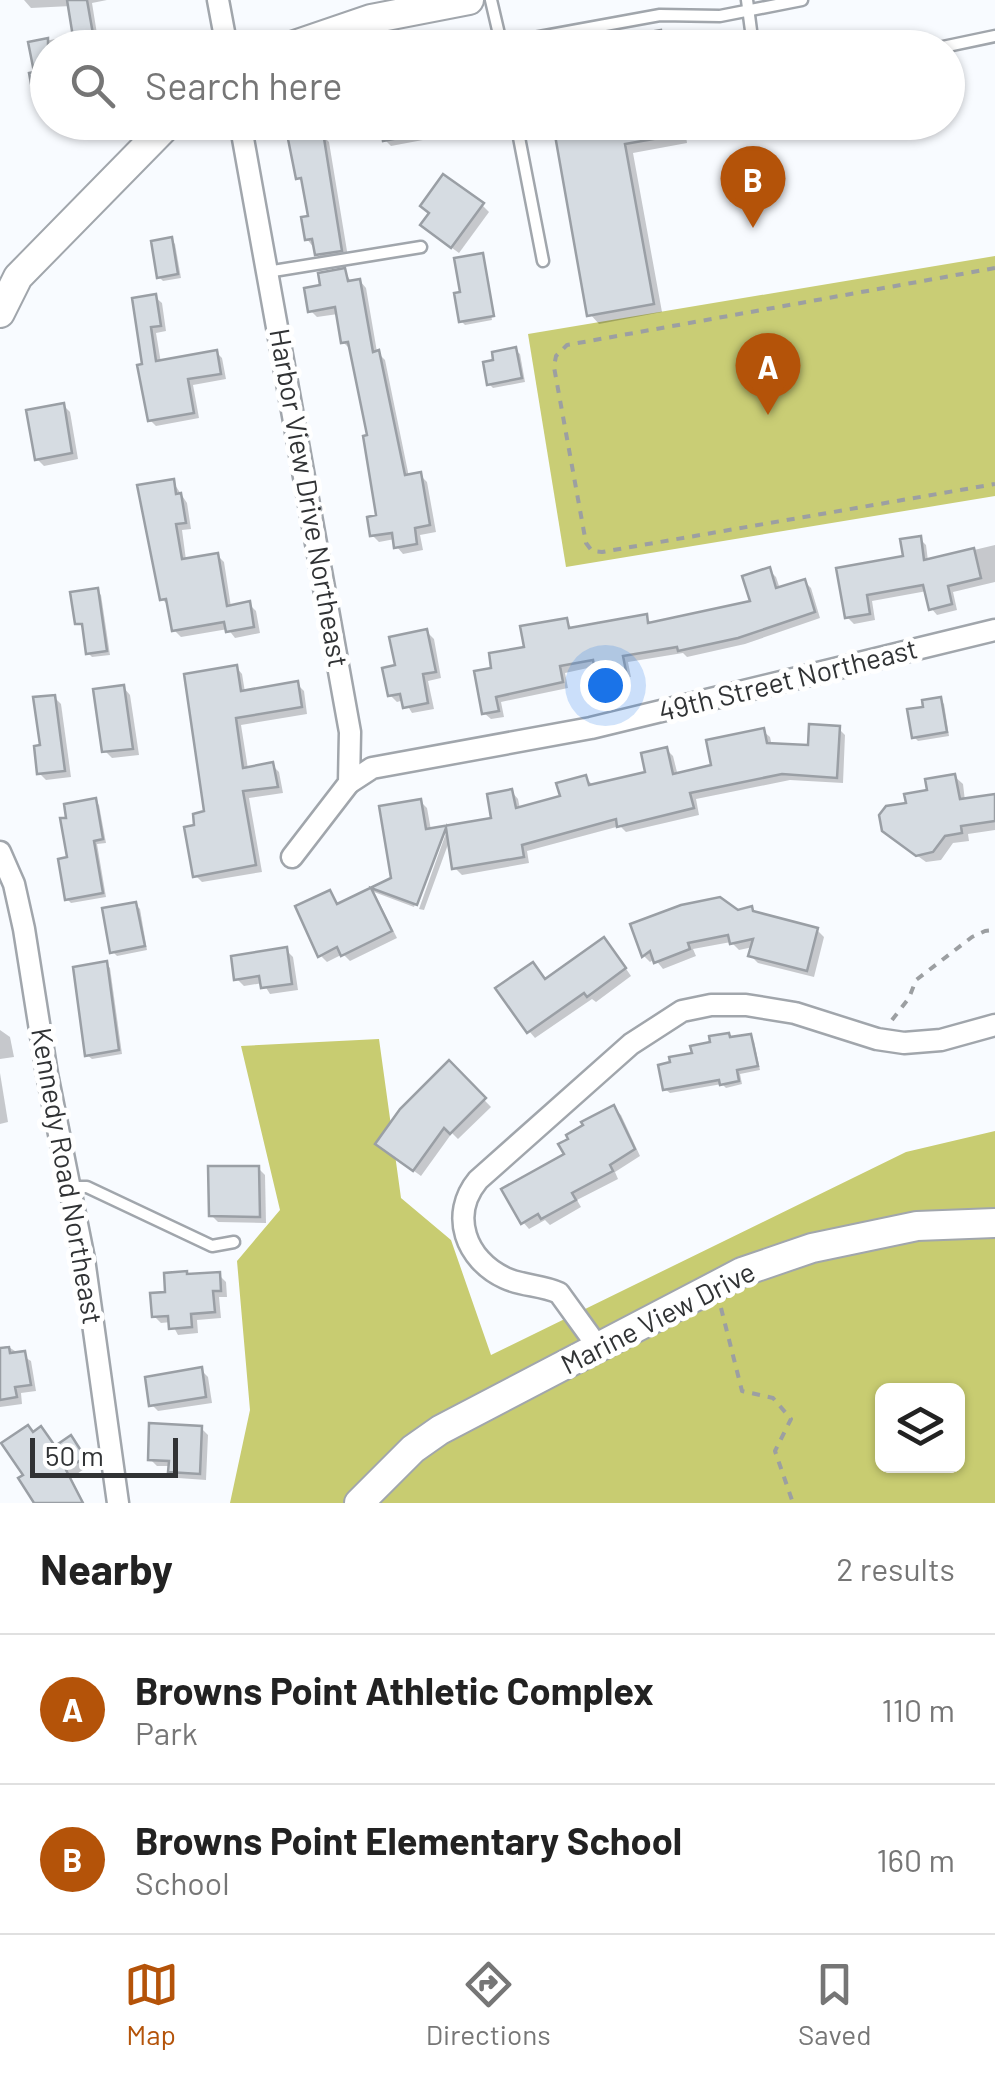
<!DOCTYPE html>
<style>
:root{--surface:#fff;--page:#f6f6f6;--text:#222;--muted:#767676;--line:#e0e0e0;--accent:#b45309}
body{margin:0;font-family:Barlow,sans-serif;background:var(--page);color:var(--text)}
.controls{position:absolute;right:30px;bottom:30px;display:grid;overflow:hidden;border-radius:15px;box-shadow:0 2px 8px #0004}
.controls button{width:90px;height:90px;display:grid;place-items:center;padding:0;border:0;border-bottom:2px solid var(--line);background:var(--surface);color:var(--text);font:50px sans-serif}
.scale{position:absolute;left:30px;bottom:25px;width:148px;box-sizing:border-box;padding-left:10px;border:5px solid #313335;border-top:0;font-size:28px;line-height:35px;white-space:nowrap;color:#313335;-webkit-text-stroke:8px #fff;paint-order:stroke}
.you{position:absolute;left:605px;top:685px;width:35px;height:35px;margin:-25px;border:8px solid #fff;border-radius:50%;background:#1a73e8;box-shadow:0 0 0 15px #1a73e833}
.badge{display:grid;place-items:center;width:65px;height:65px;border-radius:50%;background:var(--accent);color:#fff;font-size:32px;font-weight:700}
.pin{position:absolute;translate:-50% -82px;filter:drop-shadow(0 2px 5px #0008)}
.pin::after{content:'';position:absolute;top:52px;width:35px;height:30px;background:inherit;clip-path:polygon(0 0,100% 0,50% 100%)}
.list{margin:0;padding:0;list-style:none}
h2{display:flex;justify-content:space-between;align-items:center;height:130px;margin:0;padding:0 40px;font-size:42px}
h2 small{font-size:32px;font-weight:400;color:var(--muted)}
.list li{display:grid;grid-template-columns:65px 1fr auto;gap:30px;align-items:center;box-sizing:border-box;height:150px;padding:0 40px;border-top:2px solid var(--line)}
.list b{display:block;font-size:38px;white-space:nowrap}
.list p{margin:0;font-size:32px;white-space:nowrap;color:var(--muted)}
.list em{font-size:32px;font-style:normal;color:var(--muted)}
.icon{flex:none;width:55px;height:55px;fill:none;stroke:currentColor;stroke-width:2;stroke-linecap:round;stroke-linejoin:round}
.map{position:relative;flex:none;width:995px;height:1503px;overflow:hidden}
.search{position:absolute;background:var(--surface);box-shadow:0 2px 8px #0004;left:30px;right:30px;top:30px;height:110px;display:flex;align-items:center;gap:25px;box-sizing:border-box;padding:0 35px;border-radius:55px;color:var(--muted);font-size:38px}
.sheet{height:430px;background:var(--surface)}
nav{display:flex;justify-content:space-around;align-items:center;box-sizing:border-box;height:140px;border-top:2px solid var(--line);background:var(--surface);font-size:28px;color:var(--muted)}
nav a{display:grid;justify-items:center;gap:5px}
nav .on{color:var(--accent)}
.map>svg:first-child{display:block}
.green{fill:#c9cd75}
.forest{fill:#c8cc71;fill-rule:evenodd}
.shadow{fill:#0003}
.building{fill:#d6dce2;stroke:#9a9fa5;stroke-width:2.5}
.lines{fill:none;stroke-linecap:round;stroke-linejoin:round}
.lane-casing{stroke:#a1a6ac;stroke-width:15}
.street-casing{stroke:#a1a6ac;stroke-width:25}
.secondary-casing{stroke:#a1a6ac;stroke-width:32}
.path{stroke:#9c9fa2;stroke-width:4;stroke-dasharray:8 8;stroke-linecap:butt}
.lane{stroke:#fff;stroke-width:10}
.street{stroke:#fff;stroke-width:20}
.secondary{stroke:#fff;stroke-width:28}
.labels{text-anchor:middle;stroke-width:10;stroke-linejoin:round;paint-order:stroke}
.street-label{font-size:28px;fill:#313335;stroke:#fff}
</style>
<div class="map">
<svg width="995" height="1503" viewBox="0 0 995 1503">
<rect width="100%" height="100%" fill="#f8fbff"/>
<path class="green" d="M995,256V496L566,567L528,334Z"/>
<path class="forest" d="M379,1039L401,1198L451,1240L491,1355L906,1152L995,1131V1503H230L250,1410L237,1261L280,1210L241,1046ZM882,1390H958V1466H882Z"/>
<g class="shadow">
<path d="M24,0H107L92,3L98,40L83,43L76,36L71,6L31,8Z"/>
<path d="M660,33L670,48H578Z"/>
<path d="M55,39L60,48H48L40,103L36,99V74L31,44Z"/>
<path d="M293,122L320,123L323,136L329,142L348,257L324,261L307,239L310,218L305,184L298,178Z"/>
<path d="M382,122H475L476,130L391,146L385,140Z"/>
<path d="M684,122L687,143L633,153L662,312L599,324L590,314L556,126Z"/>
<path d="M482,205L489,212L459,253L430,232Z"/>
<path d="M171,240L175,244L181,278L163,281L159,277Z"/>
<path d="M481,257L492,320L465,325L461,321Z"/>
<path d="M344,271L352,283L360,281L366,288L377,352L385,360L409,477L420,475L427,482L436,532L420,535L423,550L403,554L397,547L395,539L379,542L372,535L379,517L370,437L350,349L343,342L338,314L317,317L310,310L323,287Z"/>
<path d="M155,297L162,303L166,331L156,333L161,363L216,352L222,358L226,379L193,385L199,418L156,426L150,420L145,366Z"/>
<path d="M515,350L520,354L525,382L493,388L489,384Z"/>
<path d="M63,405L70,412L78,459L44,466L37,459Z"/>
<path d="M173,482L187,503L191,529L182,530L186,560L217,555L224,562L231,607L249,604L256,611L260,633L235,638L228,629L181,637L174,630L169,606L162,599Z"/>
<path d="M920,539L926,545L928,561L995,545V582L953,592L957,610L937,615L931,608L927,591L872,601L875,620L854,624L847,617L839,570L906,558Z"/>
<path d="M769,570L776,577L780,589L804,581L811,588L820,618L745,644L687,657L683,653L628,662L631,677L605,682L598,675L597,666L565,673L568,688L501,702L504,717L491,719L484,713L494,670L566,620L573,630L646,617L653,625L753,603Z"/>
<path d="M97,591L101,595L110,655L92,657L88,653L85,627L77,623Z"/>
<path d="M427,632L434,639L441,678L428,681L434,709L412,713L404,700L397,702L390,695L398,667Z"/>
<path d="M236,667L242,674L245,692L297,684L304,691L307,714L241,725L248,769L272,765L279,772L283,793L249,798L262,872L202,882L195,875L197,827L207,814Z"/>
<path d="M124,688L130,695L139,755L112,758L105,751Z"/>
<path d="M54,697L61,704L71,777L46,780L39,773Z"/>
<path d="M940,700L944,704L949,736L918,741L914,737L926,709Z"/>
<path d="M838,728L845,735L843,783L790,780L696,799L699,815L626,832L620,826L527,851L529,863L462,875L455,868L450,839L424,910L419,909L446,833H441L414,907L374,892L397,938L350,961L343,954L327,962L320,955L329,893L339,906L394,879L421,802L427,808L431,830L493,820L512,792L518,799L520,809L563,798L585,778L592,784L648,774L667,750L673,756L678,776L714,767L763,731L770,737L772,746L811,748Z"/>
<path d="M954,776L963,784L965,801L995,797V830L968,834L969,841L953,843L941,860L926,862L893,838L909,805Z"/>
<path d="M95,801L99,805L106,843L97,844L106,897L71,903L67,899L70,859Z"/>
<path d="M135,904L140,909L147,950L117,956L112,951Z"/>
<path d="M752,909L757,915L817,930L824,937L814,977L758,963L751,956L753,947L739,950L731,942L693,949L696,956L663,969L655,959L650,962L644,956L633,926Z"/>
<path d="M611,947L631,976L596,1002L592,999L535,1038L529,1031Z"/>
<path d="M286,950L293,957L298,990L270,994L263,983L244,986L237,979Z"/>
<path d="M106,964L110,968L122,1054L92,1059L87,1055Z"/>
<path d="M0,1030L10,1037L14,1057L0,1059Z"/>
<path d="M750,1037L754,1041L760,1070L740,1074L742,1084L726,1088L722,1084L670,1093L665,1089L695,1055Z"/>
<path d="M449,1064L491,1107L458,1139L452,1133L421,1176L385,1150Z"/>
<path d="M0,1073L8,1122L0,1124Z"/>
<path d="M614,1108L621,1115L640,1156L615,1172L618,1179L577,1200L581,1207L550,1225L545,1220L529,1229L523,1222L586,1126Z"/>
<path d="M258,1168L265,1175L266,1223L218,1222L211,1215Z"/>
<path d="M219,1275L226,1282L227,1297H219L221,1318L197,1320L198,1333L178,1335L171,1322L161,1323L154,1316L168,1294Z"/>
<path d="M7,1346L31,1361L36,1391L21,1393L22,1404L0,1407V1348Z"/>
<path d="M201,1370L208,1377L212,1403L158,1411L152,1405Z"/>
<path d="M201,1428L208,1435L206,1480L178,1478L171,1471V1466H157L150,1459Z"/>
<path d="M34,1434L56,1449L77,1445L90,1465L71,1478L84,1503H38L26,1476Z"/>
</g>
<g class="building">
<path d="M67,0H87L93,34L73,37Z"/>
<path d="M661,30L664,48H610L609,39Z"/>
<path d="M48,38V104H40L39,99L34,100L29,73L34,72L28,42Z"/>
<path d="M290,122H316L318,133L323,132L342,251L315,255L312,239L305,240L301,217L308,216L301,178L296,179L288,139L293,138Z"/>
<path d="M380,122H439L440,130L383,141Z"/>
<path d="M563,122H698L699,131L625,144L654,304L587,316L553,124Z"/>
<path d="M443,174L484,203L451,248L420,225L429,213L420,206Z"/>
<path d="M172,237L178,274L157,278L151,241Z"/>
<path d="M483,253L494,316L459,322L454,293L460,292L454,258Z"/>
<path d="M345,268L348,281L360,279L373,352L379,350L405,475L421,472L430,525L415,528L417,544L394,548L392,533L370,536L367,517L376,515L363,436L367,435L348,342L341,343L335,307L308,312L304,288L320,285L318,273Z"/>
<path d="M156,294L161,326L151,327L156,361L217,350L221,374L188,379L194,413L148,421L137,365L142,364L132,298Z"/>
<path d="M516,347L522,378L487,385L483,362L493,360L492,352Z"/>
<path d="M64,403L72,453L35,460L26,410Z"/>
<path d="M174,479L176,494L181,493L186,523L176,524L182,559L218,553L227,606L250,601L254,627L226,632L224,622L172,631L166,599L160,600L137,485Z"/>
<path d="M921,536L924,560L974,548L981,578L948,586L952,604L929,610L923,585L867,595L870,614L845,618L836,568L903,556L900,539Z"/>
<path d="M770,567L776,588L805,579L815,612L738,638L678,651L677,647L623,656L626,671L596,677L593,660L560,666L563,682L496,697L499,711L482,714L474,671L491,668L489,653L524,647L520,626L567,618L569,628L647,614L648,623L750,601L742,576Z"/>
<path d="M98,588L107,651L86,654L82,624H75L70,592Z"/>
<path d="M427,629L436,672L423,674L428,703L403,708L400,694L388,696L382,668L395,665L389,637Z"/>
<path d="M237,665L241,691L298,681L302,707L236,718L243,768L273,762L278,787L243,791L256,865L193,877L184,827L194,825L193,814L204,811L184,674Z"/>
<path d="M124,685L133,749L102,752L93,689Z"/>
<path d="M55,695L65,771L37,774L34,746L40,745L33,697Z"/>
<path d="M941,697L947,732L912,738L907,709L923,707L922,700Z"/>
<path d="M809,724L840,726L837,778L782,774L690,793L694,808L617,827L616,819L522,845L524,857L452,869L446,828L417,905L371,888L392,931L341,956L337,947L318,957L295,906L330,890L337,904L391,878L379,806L421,799L426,829L491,818L487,794L512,789L516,808L560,796L556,783L586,775L589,785L645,772L641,753L667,747L673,774L711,765L706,740L764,728L767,743L808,745Z"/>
<path d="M955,774L960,799L995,794V821L961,826L962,833L945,836L933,852L916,856L882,831L879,815L886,806L906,803L904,794L927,790L925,779Z"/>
<path d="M96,798L103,839L94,841L103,893L65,900L58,859L67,857L60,818H66L64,804Z"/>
<path d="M720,897L738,910L752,906L753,911L818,928L807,971L748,956L753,939L730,944L728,935L688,943L690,949L654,963L650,951L642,957L630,924L681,905Z"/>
<path d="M136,902L145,946L110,953L102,908Z"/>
<path d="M604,937L626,968L587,997L584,993L527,1033L495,988L533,962L545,979Z"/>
<path d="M287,947L292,984L261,988L259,976L234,980L231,956Z"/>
<path d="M107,961L119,1050L85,1056L73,967Z"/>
<path d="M729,1033L730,1037L751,1034L758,1066L737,1070L739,1081L720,1085L719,1080L663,1090L658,1065L670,1062L669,1057L692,1053L690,1046L710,1042L709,1036Z"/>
<path d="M449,1060L486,1098L450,1134L444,1128L413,1171L375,1144L400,1109Z"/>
<path d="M614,1105L635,1149L610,1165L613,1171L572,1193L576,1200L541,1219L538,1214L521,1224L501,1189L564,1154L558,1144L568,1139L566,1135L583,1125L581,1122Z"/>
<path d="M208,1166H259L260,1217L209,1216Z"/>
<path d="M187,1271V1274L220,1272L221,1291H213L215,1312L191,1314L192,1327L169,1329L168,1316L152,1317L150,1293L165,1292L164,1273Z"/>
<path d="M9,1347L10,1353L25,1351L31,1385L15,1387L17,1397L0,1400V1348Z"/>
<path d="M202,1367L206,1397L149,1406L145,1377Z"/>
<path d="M149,1423L202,1426L200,1474L168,1472L169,1461L148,1460Z"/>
<path d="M28,1425L33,1432L41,1426L55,1446L71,1435L85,1457L66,1470L83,1503H34L18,1478L23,1475L1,1443Z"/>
</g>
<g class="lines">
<defs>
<g id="lane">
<path d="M491,0L502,47"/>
<path d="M747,0L752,38L757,48"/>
<path d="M501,44L660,15L720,16L802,0"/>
<path d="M938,48L995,36"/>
<path d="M516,122L543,261"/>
<path d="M267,272L421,247"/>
<path d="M71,1187H87L212,1246L234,1242"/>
</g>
<g id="street">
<path d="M218,0L227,48"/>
<path d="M240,122L350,732L349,783L292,857"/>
<path d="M349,783L372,768L591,728L995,630"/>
<path d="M0,852L14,884L24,929L47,1074L84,1259L118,1503"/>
<path d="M598,1347L559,1293C542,1285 522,1286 505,1278C466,1260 449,1215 478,1180L631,1044L682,1011L711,1005H746L795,1013L877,1039L904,1043L941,1040L995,1025"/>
</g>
<g id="secondary">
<path d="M286,48L371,19L469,0"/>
<path d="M0,313L18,277L170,122"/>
<path d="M359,1503L413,1449L440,1430L742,1272L812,1248L917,1226L995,1223"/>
</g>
</defs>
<use href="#lane" class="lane-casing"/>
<use href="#street" class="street-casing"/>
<use href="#secondary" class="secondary-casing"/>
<g class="path">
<path d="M995,268L567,345L556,356L554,367L586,543L592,551L602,552L995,484"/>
<path d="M892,1020L909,998L916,980L972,937L985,931L995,930"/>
<path d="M721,1308L742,1391L773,1398L791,1419L775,1451L793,1503"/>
</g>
<use href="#lane" class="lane"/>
<use href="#street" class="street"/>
<use href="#secondary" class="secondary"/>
</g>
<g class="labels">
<g class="street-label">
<text transform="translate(309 498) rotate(80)" y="10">Harbor View Drive Northeast</text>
<text transform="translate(788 680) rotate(-14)" y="10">49th Street Northeast</text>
<text transform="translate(67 1176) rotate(80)" y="10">Kennedy Road Northeast</text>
<text transform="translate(658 1318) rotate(-27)" y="10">Marine View Drive</text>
</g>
</g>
</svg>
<div class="controls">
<button><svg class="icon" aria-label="layers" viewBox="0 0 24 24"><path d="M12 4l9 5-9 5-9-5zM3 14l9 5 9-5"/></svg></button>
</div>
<div class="scale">50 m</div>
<div class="you"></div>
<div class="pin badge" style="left:768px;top:415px">A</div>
<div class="pin badge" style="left:753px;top:228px">B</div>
<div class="search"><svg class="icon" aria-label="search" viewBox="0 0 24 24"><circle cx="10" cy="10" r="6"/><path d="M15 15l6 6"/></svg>Search here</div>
</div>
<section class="sheet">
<h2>Nearby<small>2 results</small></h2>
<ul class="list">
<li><span class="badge">A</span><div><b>Browns Point Athletic Complex</b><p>Park</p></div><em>110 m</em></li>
<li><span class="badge">B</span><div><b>Browns Point Elementary School</b><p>School</p></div><em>160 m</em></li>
</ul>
</section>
<nav>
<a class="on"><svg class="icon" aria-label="map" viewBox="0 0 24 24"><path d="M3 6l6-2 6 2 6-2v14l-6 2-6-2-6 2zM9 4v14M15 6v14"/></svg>Map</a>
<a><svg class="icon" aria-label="directions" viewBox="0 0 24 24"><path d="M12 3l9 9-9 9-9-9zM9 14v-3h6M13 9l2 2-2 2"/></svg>Directions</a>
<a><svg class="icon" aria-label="saved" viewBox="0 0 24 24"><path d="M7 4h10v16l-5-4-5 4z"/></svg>Saved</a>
</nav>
